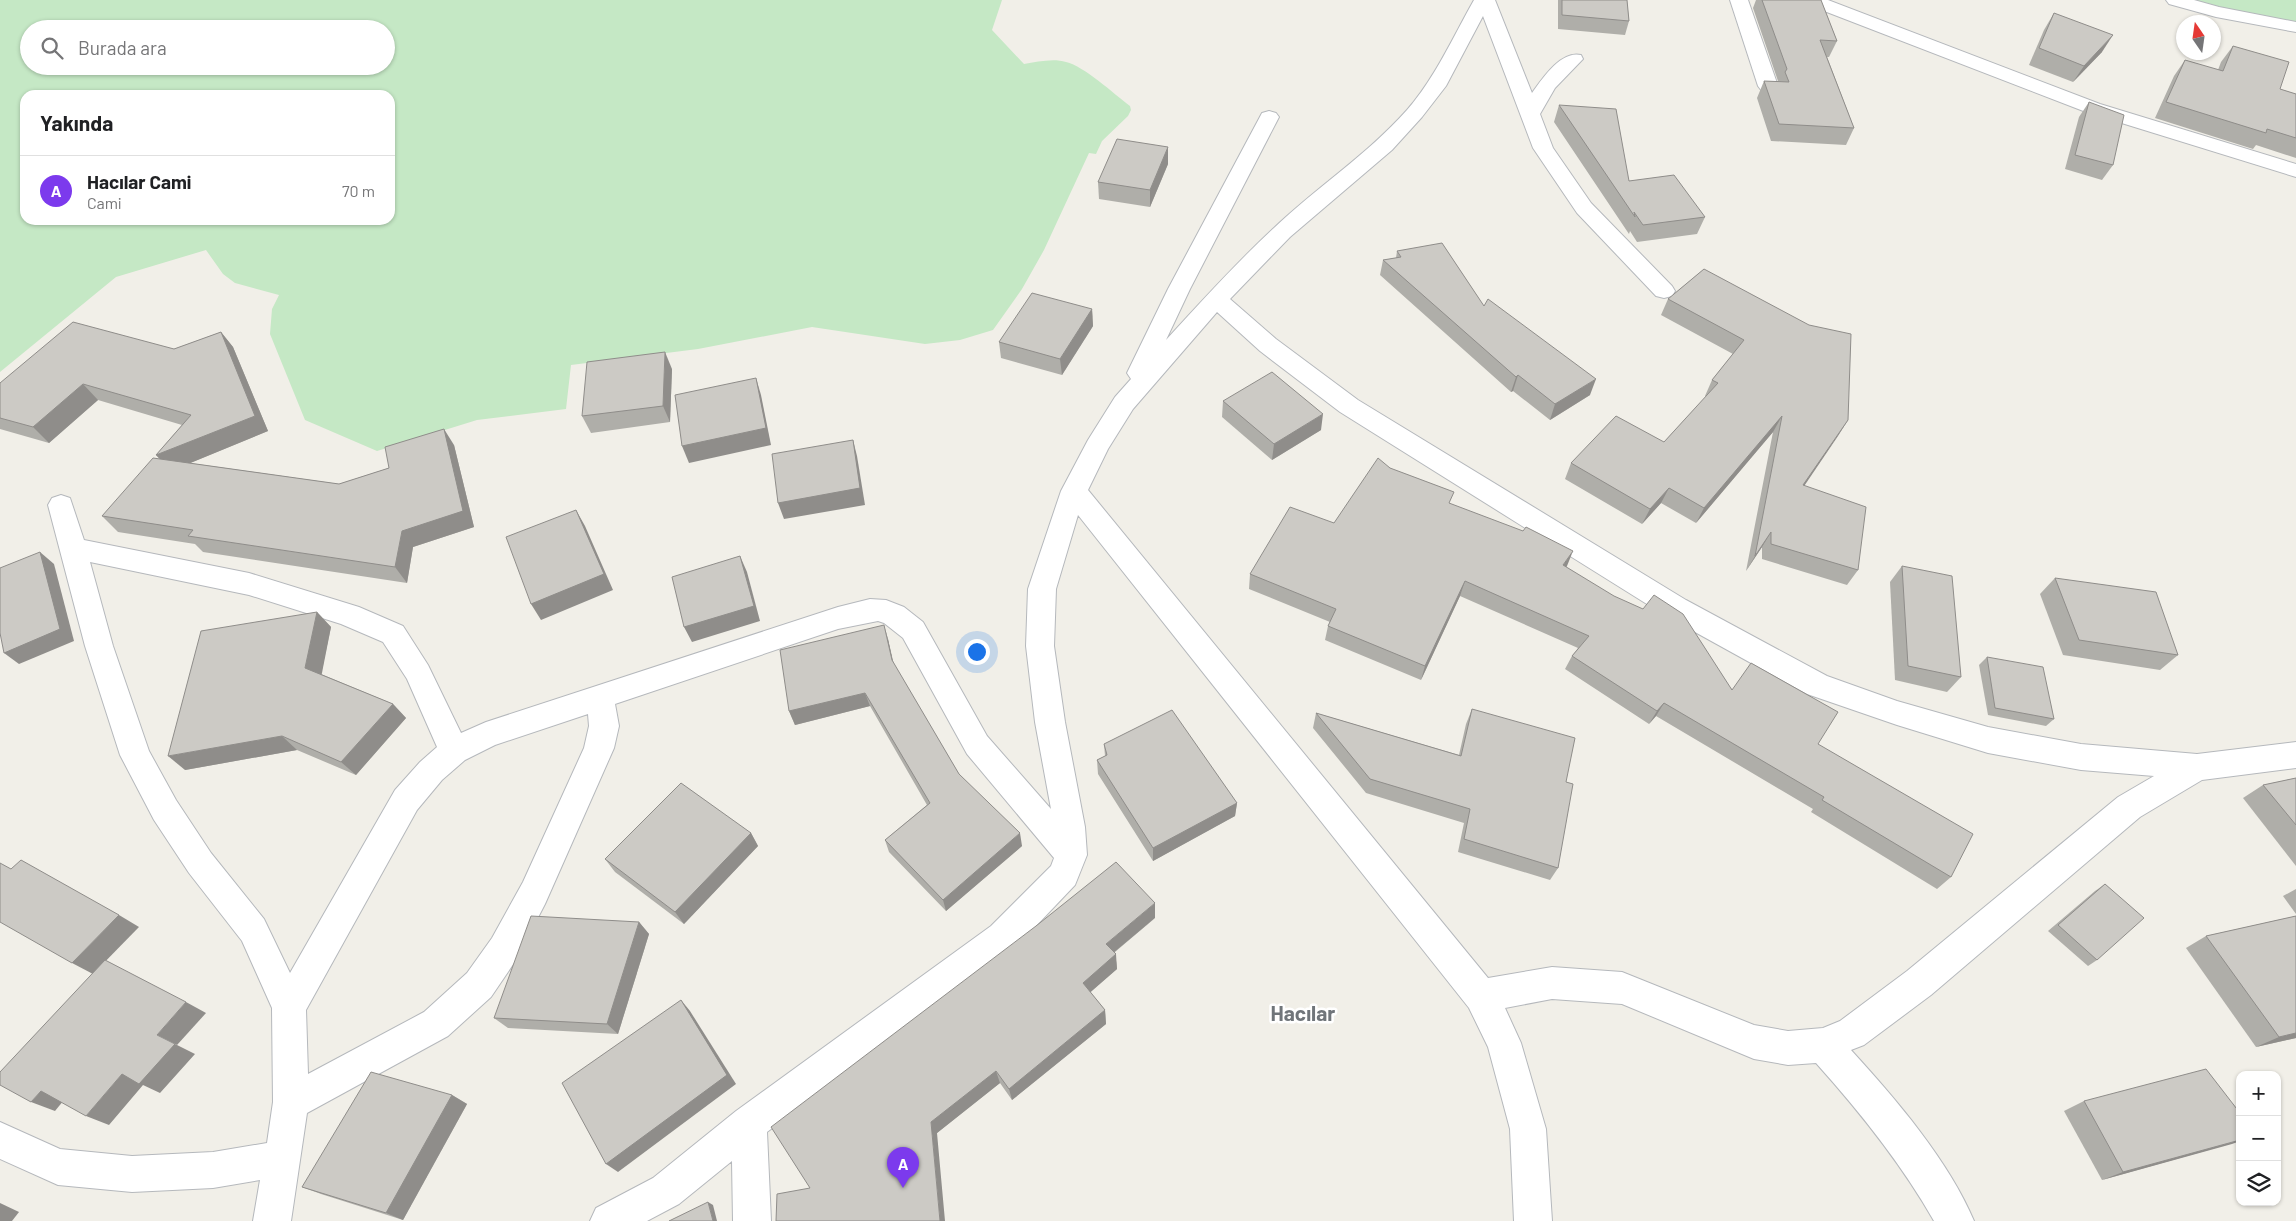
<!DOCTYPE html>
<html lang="tr">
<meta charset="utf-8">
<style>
:root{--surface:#fff;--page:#f6f6f6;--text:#202124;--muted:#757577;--line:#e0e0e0;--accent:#7c3aed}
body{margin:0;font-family:Barlow,sans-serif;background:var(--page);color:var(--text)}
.controls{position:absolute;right:15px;bottom:15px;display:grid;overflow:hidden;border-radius:10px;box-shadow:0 1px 4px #0004}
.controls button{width:45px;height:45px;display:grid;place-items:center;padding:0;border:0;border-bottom:1px solid var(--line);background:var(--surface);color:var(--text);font:25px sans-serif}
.compass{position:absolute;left:2176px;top:15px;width:45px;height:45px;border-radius:50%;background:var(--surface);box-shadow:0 1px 4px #0004;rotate:347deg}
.you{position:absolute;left:976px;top:651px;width:18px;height:18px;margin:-12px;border:4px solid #fff;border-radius:50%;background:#1a73e8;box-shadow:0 0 0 8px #1a73e833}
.badge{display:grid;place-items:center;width:32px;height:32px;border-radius:50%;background:var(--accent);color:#fff;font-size:16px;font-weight:700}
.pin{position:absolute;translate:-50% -41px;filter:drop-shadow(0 1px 2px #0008)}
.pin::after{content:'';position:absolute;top:26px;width:18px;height:15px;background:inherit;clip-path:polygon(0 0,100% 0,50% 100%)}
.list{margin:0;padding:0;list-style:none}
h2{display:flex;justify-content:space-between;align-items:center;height:65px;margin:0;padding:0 20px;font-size:21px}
h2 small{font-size:16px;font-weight:400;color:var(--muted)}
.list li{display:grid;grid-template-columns:32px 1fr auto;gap:15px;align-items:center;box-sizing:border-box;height:70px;padding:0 20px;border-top:1px solid var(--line)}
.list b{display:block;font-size:19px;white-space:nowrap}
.list p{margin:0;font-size:16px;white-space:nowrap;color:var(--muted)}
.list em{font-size:16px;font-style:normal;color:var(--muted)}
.icon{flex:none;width:28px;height:28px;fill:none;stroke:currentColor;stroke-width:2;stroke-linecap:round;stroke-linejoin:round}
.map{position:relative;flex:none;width:2296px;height:1221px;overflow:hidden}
.search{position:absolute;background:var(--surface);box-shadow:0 1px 4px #0004;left:20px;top:20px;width:375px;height:55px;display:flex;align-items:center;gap:12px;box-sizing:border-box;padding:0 18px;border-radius:28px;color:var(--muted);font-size:19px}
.panel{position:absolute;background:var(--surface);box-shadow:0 1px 4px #0004;left:20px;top:90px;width:375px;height:135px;border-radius:15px}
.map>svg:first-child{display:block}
.green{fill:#c5e8c5;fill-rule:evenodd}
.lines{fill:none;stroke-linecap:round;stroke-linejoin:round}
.minor-casing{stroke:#b5b8bc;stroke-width:2}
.minor{fill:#fff;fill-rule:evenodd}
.wall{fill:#afaea9}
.shaded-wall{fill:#8f8d8a}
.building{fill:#cccac5;stroke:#8f8d8a}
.labels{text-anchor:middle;stroke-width:5;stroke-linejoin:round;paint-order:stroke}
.near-district-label{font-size:21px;font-weight:bold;fill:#70757a;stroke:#fff}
</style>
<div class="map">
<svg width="2296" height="1221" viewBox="0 0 2296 1221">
<rect width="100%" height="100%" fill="#f1efe8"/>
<g class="green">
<path d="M0,0H1002L992,30L1024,64C1037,62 1053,58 1066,62C1084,66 1114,94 1130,106L1131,110L1128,116L1102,141L1096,154L1089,153L1044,250L1022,289L993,330L960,340L925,344L812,327L698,349L571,365L566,409L477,420L377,451L305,420L270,334L272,309L279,295L235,283L223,274L206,250L116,277L0,372ZM29,29H386V66H29ZM25,95H390V220H25Z"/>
<path d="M2175,0H2296V27Z"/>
</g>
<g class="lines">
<defs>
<g id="minor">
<path d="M1474,0H1495L1532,93C1542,79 1561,50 1581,55L1583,59L1555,88L1540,114L1553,148L1591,203L1672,286L1675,291L1672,296L1664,298L1656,296L1577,213L1533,148L1483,16L1446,86L1422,117L1392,150L1290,237L1230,299L1276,339L1358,400L1686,600L1827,676L1897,701L1988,727L2081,744L2197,754L2296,742V768L2202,780L2140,817L1931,995L1864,1045L1851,1050C1895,1098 1949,1161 1974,1221H1934C1901,1163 1860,1112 1816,1063L1788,1065L1754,1059L1622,1004L1552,999L1505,1008L1521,1043L1546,1129L1552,1221H1514L1510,1129L1488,1047L1469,1008L1078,515L1056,589L1054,646L1065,722L1085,827L1087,855L1075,885L1015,948L767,1132L771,1221H733L732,1161L679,1204L647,1221H590L596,1208L653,1178L736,1111L991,926L1051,866L1054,858L967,754L903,638L884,623L878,621L838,629L615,704L619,726L614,748L545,904L516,960L491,997L448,1036L307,1113L291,1221H253L260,1180L213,1188L132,1192L58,1185L0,1159V1122L60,1149L132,1156L213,1152L267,1143L273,1102L272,1008L242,941L189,873L154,820L120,755L85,646L48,505L52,498L61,495L70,498L84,540L249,573L359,607L403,626L428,665L461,733L486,722L838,607L870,599L886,600L904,607L923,622L987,736L1051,809L1035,722L1026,646L1028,589L1061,491L1088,440L1115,397L1131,379L1127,373L1168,289L1262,113L1269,111L1276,113L1279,117L1190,289L1166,340C1201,302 1236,263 1274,228C1317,187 1367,155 1407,110C1435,78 1453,37 1474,0ZM1217,312L1260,351L1340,412L1666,616L1807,694L1897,725L1988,753L2081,770L2154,776L2118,797L1907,971L1840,1021L1823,1028L1788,1031L1754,1025L1622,972L1552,967L1488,978L1088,490L1108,449L1133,409ZM90,562L249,595L341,624L383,642L407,679L437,747L420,762L395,790L290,973L264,919L211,853L176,800L149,751L113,646ZM588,714L589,726L584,748L523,882L492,938L467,973L424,1012L308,1074L306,1010L417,810L442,780L465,760L495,745Z"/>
<path d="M1730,0H1748L1778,86L1775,90L1768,92L1761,90L1758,86Z"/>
<path d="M1803,0H1828L2100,104L2296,164V177L2086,112L1806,4Z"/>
<path d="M2166,0H2194L2219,7L2296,22V32L2216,17L2169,4Z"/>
</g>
</defs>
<use href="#minor" class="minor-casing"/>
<use href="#minor" class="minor"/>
</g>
<g class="wall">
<path d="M1558,0H1627L1629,21L1625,35L1558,29Z"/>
<path d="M1756,0H1821L1837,41L1829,57H1827L1854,128L1846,145L1771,141L1757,98L1764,81H1778L1753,8Z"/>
<path d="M2054,13L2102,52L2073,82L2029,65L2044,30Z"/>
<path d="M2233,46L2280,89L2296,94V158L2256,145L2253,149L2155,118L2174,76L2185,60L2218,70L2221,62Z"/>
<path d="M2089,102L2113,165L2102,180L2065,169L2079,117Z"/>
<path d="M1559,105L1629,181L1705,217L1697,234L1637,242L1630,231L1629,234L1554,122Z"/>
<path d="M1168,147V164L1150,207L1099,199L1098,182Z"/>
<path d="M1397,251L1484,306L1590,395L1550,420L1513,391L1511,392L1380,275L1383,260L1396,258Z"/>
<path d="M1704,269L1848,420L1804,485L1858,570L1847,585L1762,559V547L1746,571L1773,432L1696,523L1661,503L1642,524L1565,479L1571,463L1664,442L1706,397L1705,396L1712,380L1733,354L1661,315L1668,299Z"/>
<path d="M1092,309L1093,326L1062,375L1001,358L999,342Z"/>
<path d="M221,332L233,347L268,431L190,463L339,484L389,468L454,445L474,527L413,547L407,583L203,552L195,544L118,532L102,516L160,459L156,455L182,425L98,400L49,443L0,429V383L174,349Z"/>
<path d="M672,369L670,422L591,433L582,416Z"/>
<path d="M1223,401L1321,430L1272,460L1222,417Z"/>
<path d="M1390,468L1451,504L1567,566L1566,567L1732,689L1818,744L1951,877L1937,889L1811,812L1813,809L1656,716L1649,724L1565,669L1572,656L1578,648L1460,596L1421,680L1325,640L1328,626L1330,622L1249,589L1250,574L1334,523Z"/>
<path d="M1902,566L1961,677L1947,692L1895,680L1890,582Z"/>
<path d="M2055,578L2178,655L2160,670L2063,655L2040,594Z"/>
<path d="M317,612L331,627L321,674L393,704L406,718L356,775L297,750L185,770Z"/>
<path d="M888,639L893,663L959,774L1022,846L946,911L889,852L885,840L927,805L870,706L795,725L789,711Z"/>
<path d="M1987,657L2054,719L2046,726L1988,715L1979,665Z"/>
<path d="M1472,709L1566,782L1558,868L1550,880L1458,852L1464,823L1366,793L1313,728L1316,713L1459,755L1466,724Z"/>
<path d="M1104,744L1237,803L1235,816L1153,861L1098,774L1097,760L1105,756Z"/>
<path d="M2296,778V866L2243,798L2263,785Z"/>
<path d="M751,833L758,846L684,924L615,872L605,859Z"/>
<path d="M2105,884L2097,960L2088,966L2048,931L2095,891Z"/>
<path d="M2296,889V914L2283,896Z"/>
<path d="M2296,916V1038L2256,1047L2186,948L2206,936Z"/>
<path d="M1155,918L1115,952L1117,969L1090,992L1105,1010L1106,1024L1012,1100L1000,1083L937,1133L810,1188Z"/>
<path d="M639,922L649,934L618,1034L508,1028L494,1018Z"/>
<path d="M452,1095L467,1104L403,1220L321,1194L302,1187Z"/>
<path d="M2084,1101L2240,1113V1141L2102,1180L2064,1111Z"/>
</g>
<g class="shaded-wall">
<path d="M2113,35L2102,52L2073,82L2084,66Z"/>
<path d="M1168,147V164L1150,207V190Z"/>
<path d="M1092,309L1093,326L1062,375L1060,359Z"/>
<path d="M221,332L233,347L268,431L171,471L156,455L255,416Z"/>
<path d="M665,352L672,369L670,422L663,406Z"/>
<path d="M1518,375L1513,391L1511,392L1516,377Z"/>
<path d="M756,378L761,395L771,445L689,463L682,446Z"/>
<path d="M1596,379L1590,395L1550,420L1555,404Z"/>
<path d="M83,384L98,400L49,443L33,427Z"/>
<path d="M1323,414L1321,430L1272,460L1274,444Z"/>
<path d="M1782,416L1773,432L1696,523L1704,508Z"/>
<path d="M1848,420L1838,436L1794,501L1803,485Z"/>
<path d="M444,429L454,445L474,527L413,547L407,583L395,567L402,531Z"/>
<path d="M853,440L857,456L865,505L784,519L778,503Z"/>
<path d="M1669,488L1661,503L1642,524L1650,509Z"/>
<path d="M576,510L585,526L613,590L541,620L531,604Z"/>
<path d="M1771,532L1762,547L1746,571L1755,556Z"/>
<path d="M1573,551L1567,566L1557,580L1563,565Z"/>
<path d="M40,552L54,564L74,641L19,664L4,653Z"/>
<path d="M740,556L747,572L760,621L692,642L684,627Z"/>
<path d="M1465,581L1460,596L1421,680L1425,666Z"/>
<path d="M317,612L331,627L320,683L305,668Z"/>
<path d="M884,625L888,639L896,674L892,660Z"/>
<path d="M865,693L870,706L795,725L789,711Z"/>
<path d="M1664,703L1656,716L1649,724L1657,711Z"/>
<path d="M393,704L406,718L356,775L341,762Z"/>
<path d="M282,736L297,750L185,770L168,756Z"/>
<path d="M1237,803L1235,816L1153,861V848Z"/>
<path d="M751,833L758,846L684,924L675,912Z"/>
<path d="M1020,833L1022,846L946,911L943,900Z"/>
<path d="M1155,903V918L1107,958L1106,944Z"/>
<path d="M119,915L139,927L93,974L72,963Z"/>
<path d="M639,922L649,934L618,1034L607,1024Z"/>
<path d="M1116,954L1117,969L1085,997L1083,983Z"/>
<path d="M681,1000L690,1011L736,1084L618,1172L606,1164Z"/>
<path d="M186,1002L206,1013L177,1045L157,1035Z"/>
<path d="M1105,1010L1106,1024L1012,1100L1009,1089Z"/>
<path d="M2296,1033V1038L2256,1047L2279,1037Z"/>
<path d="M175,1044L195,1054L160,1093L143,1085L109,1125L86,1116L122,1074Z"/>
<path d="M996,1071L1000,1083L937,1133L945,1221H940L931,1122Z"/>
<path d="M41,1091L64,1100L55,1111L31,1102Z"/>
<path d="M452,1095L467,1104L403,1220L386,1213Z"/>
<path d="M2240,1140V1141L2232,1144L2102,1180L2123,1172Z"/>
<path d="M708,1202L713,1205L717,1221H713Z"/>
<path d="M0,1203L19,1212L12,1221H0Z"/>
</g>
<g class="building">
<path d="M1562,0H1627L1629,21L1562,15Z"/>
<path d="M1762,0H1821L1837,41L1820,40L1854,128L1779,124L1764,81L1789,82L1785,72L1787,69Z"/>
<path d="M2054,13L2113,35L2084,66L2039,48Z"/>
<path d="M2233,46L2289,62L2280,89L2296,94V138L2267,129L2266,133L2166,102L2185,60L2223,71Z"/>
<path d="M2089,102L2124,115L2113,165L2075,155Z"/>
<path d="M1559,105L1616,109L1629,181L1674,175L1705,217L1643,225L1634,212L1635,217Z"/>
<path d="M1117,139L1168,147L1150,190L1098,182Z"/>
<path d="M1442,243L1484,306L1488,299L1596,379L1555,404L1518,375L1516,377L1383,260L1401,257L1397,251Z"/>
<path d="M1704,269L1809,325L1851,334L1848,420L1803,485L1866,507L1858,570L1771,544V532L1755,556L1782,416L1704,508L1669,488L1650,509L1571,463L1616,416L1664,442L1718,383L1712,380L1744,340L1668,299Z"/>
<path d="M1032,293L1092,309L1060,359L999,342Z"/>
<path d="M73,322L174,349L221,332L255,416L156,455L191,415L83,384L33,427L0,418V383Z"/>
<path d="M665,352L663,406L582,416L587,362Z"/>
<path d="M1272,372L1323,414L1274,444L1223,401Z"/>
<path d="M756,378L766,428L682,446L675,395Z"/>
<path d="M444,429L463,511L402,531L395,567L188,536L193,530L102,516L153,458L339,484L389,468L385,447Z"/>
<path d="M853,440L860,488L778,503L772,454Z"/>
<path d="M1378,458L1390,468L1454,492L1449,503L1523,531L1526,527L1573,551L1563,565L1614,596L1643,609L1654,595L1683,614L1732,690L1751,663L1838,712L1818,744L1973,834L1951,877L1822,800L1824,797L1664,703L1657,711L1572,656L1589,636L1465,581L1425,666L1328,626L1336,609L1250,574L1290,507L1334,523Z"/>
<path d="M576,510L604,574L531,604L506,537Z"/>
<path d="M40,552L60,629L4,653L0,633V568Z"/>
<path d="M740,556L754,606L684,627L672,577Z"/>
<path d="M1902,566L1952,576L1961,677L1908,666Z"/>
<path d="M2055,578L2156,592L2178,655L2079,640Z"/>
<path d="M317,612L305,668L393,704L341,762L282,736L168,756L201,631Z"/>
<path d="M884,625L892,660L959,774L1020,833L943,900L885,840L930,803L865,693L789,711L780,650Z"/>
<path d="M1987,657L2043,667L2054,719L1995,708Z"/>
<path d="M1472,709L1575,738L1566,782L1573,784L1558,868L1464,839L1470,809L1370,779L1316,713L1461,756Z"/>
<path d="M1172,710L1237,803L1153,848L1097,760L1107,755L1104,744Z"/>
<path d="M2296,778V825L2263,785Z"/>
<path d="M681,783L751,833L675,912L605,859Z"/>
<path d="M21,860L119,915L72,963L0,922V863L11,869Z"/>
<path d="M1116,862L1155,903L1106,944L1116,954L1083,983L1105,1010L1009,1089L996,1071L931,1122L940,1221H776L777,1194L810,1188L771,1127L1036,926Z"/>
<path d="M2105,884L2144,918L2097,960L2058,925Z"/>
<path d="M531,916L639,922L607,1024L494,1018Z"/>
<path d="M2296,916V1033L2279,1037L2206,936Z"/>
<path d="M105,960L186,1002L157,1035L175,1044L139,1084L122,1074L86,1116L41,1091L31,1102L0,1085V1072Z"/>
<path d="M681,1000L727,1075L606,1164L562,1083Z"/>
<path d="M2206,1069L2240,1113V1140L2123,1172L2084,1101Z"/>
<path d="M371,1072L452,1095L386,1213L302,1187Z"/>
<path d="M708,1202L713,1221H669Z"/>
</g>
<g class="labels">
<g class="near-district-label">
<text x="1303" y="1021">Hacılar</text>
</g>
</g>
</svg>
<div class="controls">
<button>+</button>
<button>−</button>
<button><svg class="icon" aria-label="layers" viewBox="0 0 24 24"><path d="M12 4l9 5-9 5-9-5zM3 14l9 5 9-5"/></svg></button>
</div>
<svg class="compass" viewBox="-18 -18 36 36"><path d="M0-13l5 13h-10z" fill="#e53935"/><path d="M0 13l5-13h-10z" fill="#757577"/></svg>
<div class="you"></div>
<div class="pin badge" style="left:903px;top:1188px">A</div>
<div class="search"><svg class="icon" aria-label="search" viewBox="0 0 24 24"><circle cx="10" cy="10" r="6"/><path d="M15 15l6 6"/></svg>Burada ara</div>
<section class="panel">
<h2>Yakında<small></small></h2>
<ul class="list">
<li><span class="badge">A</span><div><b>Hacılar Cami</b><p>Cami</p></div><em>70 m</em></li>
</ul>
</section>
</div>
